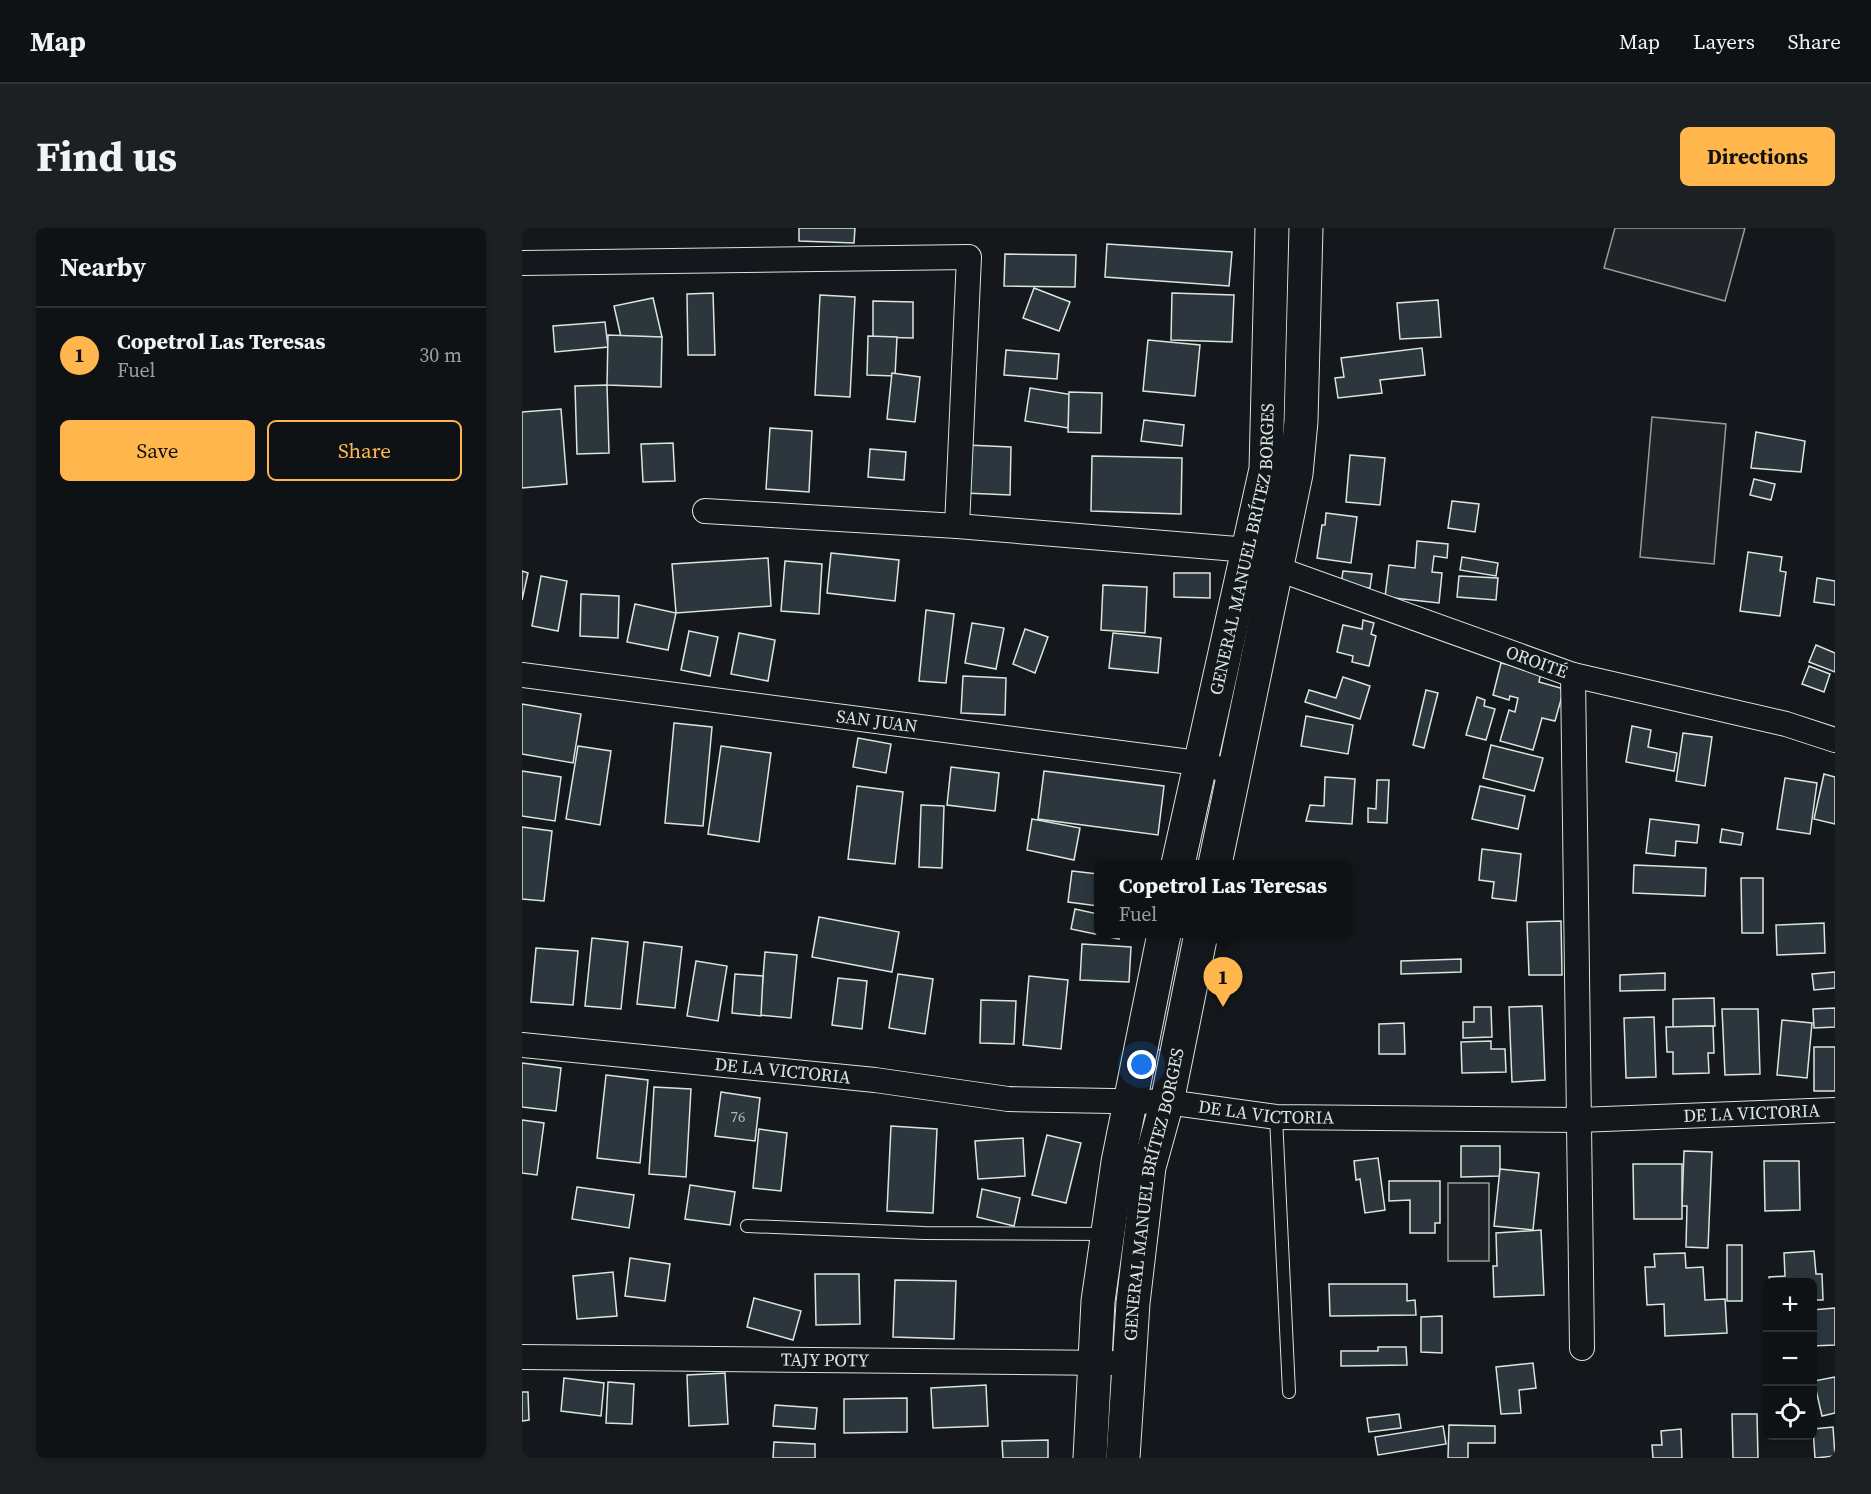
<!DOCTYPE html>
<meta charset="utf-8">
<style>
:root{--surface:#0f1215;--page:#1d2022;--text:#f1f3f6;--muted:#9b9ea0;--line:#2f3234;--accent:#ffb74d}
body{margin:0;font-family:"Source Serif 4",serif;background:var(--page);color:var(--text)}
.controls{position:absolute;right:18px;bottom:18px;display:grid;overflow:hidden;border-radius:9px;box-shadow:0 3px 9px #0003}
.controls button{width:54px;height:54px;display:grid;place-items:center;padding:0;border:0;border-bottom:2px solid var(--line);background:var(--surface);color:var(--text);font:30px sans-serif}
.you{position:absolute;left:620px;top:837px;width:21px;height:21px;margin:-15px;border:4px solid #fff;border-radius:50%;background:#1a73e8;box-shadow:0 0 0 9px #1a73e833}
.badge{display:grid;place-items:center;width:39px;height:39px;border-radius:50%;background:var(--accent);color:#111;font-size:20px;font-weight:700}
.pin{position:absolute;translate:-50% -50px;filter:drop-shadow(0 2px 3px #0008)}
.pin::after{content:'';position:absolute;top:32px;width:21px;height:18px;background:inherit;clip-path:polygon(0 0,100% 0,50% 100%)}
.popup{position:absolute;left:572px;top:632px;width:258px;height:78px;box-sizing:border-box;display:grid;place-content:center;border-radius:9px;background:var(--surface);filter:drop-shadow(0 2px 4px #0005);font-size:20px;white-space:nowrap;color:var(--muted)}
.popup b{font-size:22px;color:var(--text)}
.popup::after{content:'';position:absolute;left:50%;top:100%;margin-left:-12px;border:12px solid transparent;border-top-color:var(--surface)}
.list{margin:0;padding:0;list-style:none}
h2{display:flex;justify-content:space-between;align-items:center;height:78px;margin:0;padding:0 24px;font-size:26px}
h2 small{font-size:20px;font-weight:400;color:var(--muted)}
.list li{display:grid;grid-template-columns:39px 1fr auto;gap:18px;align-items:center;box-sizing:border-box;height:96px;padding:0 24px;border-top:2px solid var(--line)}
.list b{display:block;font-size:22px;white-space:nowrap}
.list p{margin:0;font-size:20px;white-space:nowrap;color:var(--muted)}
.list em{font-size:20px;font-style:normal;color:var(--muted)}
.actions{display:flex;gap:12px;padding:18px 24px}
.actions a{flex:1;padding:14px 0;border:2px solid var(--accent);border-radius:9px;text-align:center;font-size:21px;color:var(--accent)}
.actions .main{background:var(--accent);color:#111}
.icon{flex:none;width:33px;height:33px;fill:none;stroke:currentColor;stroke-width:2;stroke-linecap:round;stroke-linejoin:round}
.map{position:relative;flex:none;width:1313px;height:1230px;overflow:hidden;border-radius:9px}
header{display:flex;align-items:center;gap:36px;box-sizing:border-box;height:84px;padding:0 30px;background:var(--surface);border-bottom:2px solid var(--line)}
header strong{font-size:28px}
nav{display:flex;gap:33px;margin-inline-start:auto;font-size:21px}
.intro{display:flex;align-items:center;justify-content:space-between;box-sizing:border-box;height:144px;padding:0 36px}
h1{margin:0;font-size:42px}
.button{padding:15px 27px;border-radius:9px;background:var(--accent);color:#111;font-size:21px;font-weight:700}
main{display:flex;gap:36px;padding:0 36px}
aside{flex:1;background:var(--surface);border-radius:9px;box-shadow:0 3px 9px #0003}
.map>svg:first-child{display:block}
.green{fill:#202428;stroke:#939e99;stroke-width:1.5}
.building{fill:#2c363c;stroke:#d8e6dc;stroke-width:1.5}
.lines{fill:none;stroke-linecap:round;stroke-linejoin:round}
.lane-casing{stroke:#d8e6dc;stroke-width:14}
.street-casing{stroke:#d8e6dc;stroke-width:26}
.secondary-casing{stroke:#d8e6dc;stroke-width:35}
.lane{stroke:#14181c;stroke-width:12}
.street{stroke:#14181c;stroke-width:24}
.secondary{stroke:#14181c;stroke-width:33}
.labels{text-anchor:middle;stroke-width:4.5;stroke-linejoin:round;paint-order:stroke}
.number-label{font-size:15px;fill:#adbab4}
.street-label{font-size:18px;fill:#d8e6dc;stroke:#14181c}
</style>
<header>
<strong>Map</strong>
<nav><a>Map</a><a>Layers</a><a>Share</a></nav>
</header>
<div class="intro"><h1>Find us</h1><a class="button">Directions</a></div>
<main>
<aside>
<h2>Nearby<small></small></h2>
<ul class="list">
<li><span class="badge">1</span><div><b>Copetrol Las Teresas</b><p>Fuel</p></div><em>30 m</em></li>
</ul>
<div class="actions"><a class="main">Save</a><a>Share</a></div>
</aside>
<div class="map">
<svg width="1313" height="1230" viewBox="0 0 1313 1230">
<rect width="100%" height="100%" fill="#14181c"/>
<g class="green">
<path d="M1093,0H1223L1203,73L1082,40Z"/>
<path d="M1130,189L1204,196L1192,336L1118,329Z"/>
<path d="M656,706H665L640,820L637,822L634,821Z"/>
<rect x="926" y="955" width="41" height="78"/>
</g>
<g class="building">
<path d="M277,0H333L332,15L277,13Z"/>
<path d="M585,16L710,24L707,58L583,49Z"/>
<path d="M483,26L554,27L553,59L482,58Z"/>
<path d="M512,60L548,74L537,103L501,90Z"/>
<path d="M191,65L193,127H166L165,66Z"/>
<path d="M650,65L712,67L710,114L649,112Z"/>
<path d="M298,67L333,69L328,169L293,167Z"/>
<path d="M131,70L140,109L101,118L92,78Z"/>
<path d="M916,72L919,109L878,111L875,75Z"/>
<path d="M351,73L391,74V110L351,109Z"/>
<path d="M83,94L86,119L33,124L31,98Z"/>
<path d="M86,107L140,109L139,159L85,157Z"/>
<path d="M346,108L375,109L373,148L345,147Z"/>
<path d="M626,112L678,117L673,168L621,163Z"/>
<path d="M900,120L903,147L858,152L860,165L816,170L813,150L822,149L819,130Z"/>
<path d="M484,122L537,126L535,151L482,147Z"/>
<path d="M370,145L398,149L393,194L365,191Z"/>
<path d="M85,157L87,225L55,226L53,158Z"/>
<path d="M508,160L552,167L546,200L503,193Z"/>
<path d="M547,164L580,165L579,205L546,204Z"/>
<path d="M39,181L45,256L0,260V184Z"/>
<path d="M622,192L662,197L660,218L619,213Z"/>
<path d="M248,200L290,203L287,264L244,261Z"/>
<path d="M1234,204L1283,213L1279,244L1229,240Z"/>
<path d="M151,215L153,253L121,254L119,216Z"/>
<path d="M445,217L489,219L488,267L443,265Z"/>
<path d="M348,221L384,224L382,252L346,249Z"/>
<path d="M828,227L863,230L858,277L824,274Z"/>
<path d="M570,228L660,230L659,286L569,283Z"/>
<path d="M1232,251L1253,256L1249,272L1228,267Z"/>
<path d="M930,273L957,276L953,304L926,300Z"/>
<path d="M804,285L835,289L829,335L795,330L800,297H803Z"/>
<path d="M895,313L926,316L925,330L912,328L910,344L920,345L917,375L863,369L867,337L893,340Z"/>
<path d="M1226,324L1260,329L1258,343L1264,344L1258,388L1218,383Z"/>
<path d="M309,325L377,332L373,373L305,365Z"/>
<path d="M940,329L976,335L974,348L938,342Z"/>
<path d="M246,330L249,378L154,385L150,336Z"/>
<path d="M263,333L300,336L297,386L259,383Z"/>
<path d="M0,343L6,345L0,372Z"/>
<path d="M821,343L850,346L848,360L819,357Z"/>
<path d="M652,345H688V370L652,369Z"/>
<path d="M19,348L45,353L36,403L10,398Z"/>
<path d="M937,348L976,350L974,372L935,369Z"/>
<path d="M1295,350L1313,353V377L1292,374Z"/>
<path d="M581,357L625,359L623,405L579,402Z"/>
<path d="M59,366L97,368L96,410L58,408Z"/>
<path d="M113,376L154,385L146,422L105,414Z"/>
<path d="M404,382L432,386L424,455L397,453Z"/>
<path d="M841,392L852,395L849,406L854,408L847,438L830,434L831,428L815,424L821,397L840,401Z"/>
<path d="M450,395L482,400L474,441L443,435Z"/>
<path d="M503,401L526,409L513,445L491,436Z"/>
<path d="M167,403L196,409L188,448L159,442Z"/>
<path d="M217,405L253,412L246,453L209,446Z"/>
<path d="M591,405L639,410L636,445L587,440Z"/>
<path d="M1294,417L1313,425V444L1287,434Z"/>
<path d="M979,435L1019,444L1017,454L1042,461L1033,493L1020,490L1011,522L978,513L987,482L993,484L996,470L988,468L987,472L971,467Z"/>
<path d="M1287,438L1308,446L1302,464L1280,456Z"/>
<path d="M441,448L484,450L483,487L439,485Z"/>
<path d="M821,449L848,458L838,491L783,474L787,462L814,470Z"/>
<path d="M904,462L916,465L902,520L891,517Z"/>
<path d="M955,469L963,472L962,478L973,481L964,512L944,507Z"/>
<path d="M0,476L59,486L51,535L0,526Z"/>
<path d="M784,488L831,497L826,526L779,518Z"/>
<path d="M152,495L190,499L181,598L143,595Z"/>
<path d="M1110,498L1129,502L1126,519L1155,525L1152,543L1104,534Z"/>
<path d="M1161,505L1190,509L1183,558L1154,553Z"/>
<path d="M336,510L369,516L364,545L331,539Z"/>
<path d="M969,517L1021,530L1012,563L961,550Z"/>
<path d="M56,518L89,523L78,597L44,591Z"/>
<path d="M199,518L249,525L237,614L186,606Z"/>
<path d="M429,539L477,545L473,583L425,577Z"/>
<path d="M0,543L39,549L33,593L0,588Z"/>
<path d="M522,543L642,558L636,607L516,591Z"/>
<path d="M1302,546L1313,549V596L1292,591Z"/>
<path d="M803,549L833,551L830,596L784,593L788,577L802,578Z"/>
<path d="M1263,550L1295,555L1288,606L1255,601Z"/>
<path d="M855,552H867L865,595L846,594V580L854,581Z"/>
<path d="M335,558L381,564L373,636L326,631Z"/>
<path d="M958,558L1003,568L996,601L950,591Z"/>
<path d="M399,577L422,578L420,640L397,639Z"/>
<path d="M510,591L558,600L552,632L505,622Z"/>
<path d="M1128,591L1177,597L1175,615L1154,613L1153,628L1124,625Z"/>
<path d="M0,599L30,603L22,673L0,671Z"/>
<path d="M1200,601L1221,605L1219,617L1198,614Z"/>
<path d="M960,621L999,626L994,673L970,670L972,654L957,652Z"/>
<path d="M1112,637L1184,640L1183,668L1111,665Z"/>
<path d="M550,643L576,646V678L546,674Z"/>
<path d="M1219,650H1241V705H1220Z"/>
<path d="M553,681L576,686V706H598L597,711L549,701Z"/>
<path d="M297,689L377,704L370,744L290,729Z"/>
<path d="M1039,693L1040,747H1007L1005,694Z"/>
<path d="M1302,695L1303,725L1255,727L1254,697Z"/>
<path d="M70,710L106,714L99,781L63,778Z"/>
<path d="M122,714L160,719L153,780L115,776Z"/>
<path d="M560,716L609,719L607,754L558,752Z"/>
<path d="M14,720L56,723L51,777L9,774Z"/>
<path d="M243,724L275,727L269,790L238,787Z"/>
<path d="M939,731V744L879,746V733Z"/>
<path d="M174,733L205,738L196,793L165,788Z"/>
<path d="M1313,744V760L1292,762L1290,746Z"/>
<path d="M1143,745V762L1098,763V747Z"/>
<path d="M213,746L241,748L239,788L210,785Z"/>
<path d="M376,746L411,751L403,806L367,800Z"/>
<path d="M507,748L546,752L539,821L501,817Z"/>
<path d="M316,750L345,753L340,801L310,797Z"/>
<path d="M1192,770L1193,798L1151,799V771Z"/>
<path d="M459,772L494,773L492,816L458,815Z"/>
<path d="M1020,778L1023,852L990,854L987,779Z"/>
<path d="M952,779H969L970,809L941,810V794H952Z"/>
<path d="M1313,780V799L1292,800L1291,781Z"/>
<path d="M1200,781H1236L1238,846L1203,847Z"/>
<path d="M1132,789L1134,849L1104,850L1102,790Z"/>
<path d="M1260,792L1290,795L1285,850L1255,847Z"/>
<path d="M882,795L883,826H857V796Z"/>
<path d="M1191,798L1192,825H1186L1187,845L1151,846V824H1145L1144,799Z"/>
<path d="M969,813V821H983L984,844L940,845L939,814Z"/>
<rect x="1292" y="819" width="21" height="44"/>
<path d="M0,835L39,840L34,883L0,879Z"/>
<path d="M84,847L126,852L118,935L75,930Z"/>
<path d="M132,859L169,861L164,949L127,946Z"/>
<path d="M199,864L238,870L233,913L193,908Z"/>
<path d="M0,892L22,895L15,947L0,945Z"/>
<path d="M369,898L415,901L411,985L365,983Z"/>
<path d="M237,901L265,905L259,963L231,960Z"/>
<path d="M525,907L559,915L544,975L510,967Z"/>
<path d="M501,910L503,948L456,951L453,913Z"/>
<path d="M939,918H978V948L939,949Z"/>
<path d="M1162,923L1190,924L1186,1020L1164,1019L1165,978H1160Z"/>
<path d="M856,930L863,982L843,985L838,951L834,952L832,933Z"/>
<path d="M1242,933H1277L1278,982L1243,983Z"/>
<path d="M1111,936H1160V991H1112Z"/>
<path d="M978,941L1017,945L1011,1002L972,998Z"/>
<path d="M867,953H918V995H913V1005H888V972L867,973Z"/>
<path d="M168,957L213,964L208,997L163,991Z"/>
<path d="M55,959L112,967L107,1000L50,991Z"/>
<path d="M460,961L498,970L492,998L455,989Z"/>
<path d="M1019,1002L1022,1067L972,1069L971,1038H975L974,1005Z"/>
<rect x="1205" y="1017" width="15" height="56"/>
<path d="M1292,1023L1294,1046H1300L1301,1072H1290V1054H1248L1247,1049L1263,1048L1262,1025Z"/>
<path d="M1163,1025L1164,1040L1181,1039L1183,1072L1203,1071L1205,1105L1143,1108L1142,1076L1125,1077L1123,1039H1133L1132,1026Z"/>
<path d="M108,1030L148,1036L143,1073L103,1068Z"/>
<path d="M91,1044L95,1088L55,1091L51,1048Z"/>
<path d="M293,1046H337L338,1096L294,1097Z"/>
<path d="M373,1052L434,1053L432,1111L371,1109Z"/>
<path d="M807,1056H885V1073L893,1072L894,1087L808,1088Z"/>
<path d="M232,1070L279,1083L271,1112L225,1099Z"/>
<path d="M1313,1080V1117L1290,1118V1082Z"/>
<path d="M920,1088V1125L899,1124V1089Z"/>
<path d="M856,1119H884L885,1137L819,1138V1123H856Z"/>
<path d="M1011,1135L1014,1160L997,1162L999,1185L979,1186L974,1139Z"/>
<path d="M203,1145L206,1196L167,1198L165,1147Z"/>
<path d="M1313,1149V1185L1300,1188L1292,1153Z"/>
<path d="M42,1150L82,1155L79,1188L39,1183Z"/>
<path d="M86,1154L112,1156L110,1196L84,1195Z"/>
<path d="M464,1157L466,1198L411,1200L409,1160Z"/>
<path d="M0,1164H6L7,1192L0,1193Z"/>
<path d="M385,1170V1204L322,1205V1171Z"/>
<path d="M253,1177L295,1180L293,1201L251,1198Z"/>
<path d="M877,1186L879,1200L847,1204L845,1190Z"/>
<path d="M1210,1186H1235L1236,1230H1211Z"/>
<path d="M927,1197L973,1198V1215H946V1230H926Z"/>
<path d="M921,1198L924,1216L856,1227L853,1209Z"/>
<path d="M1311,1199L1313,1228L1293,1230L1291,1201Z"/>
<path d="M1159,1201L1160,1230H1131L1130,1217H1140L1139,1203Z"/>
<path d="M526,1212V1230H481L480,1213Z"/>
<path d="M252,1214L293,1216V1230H251Z"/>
</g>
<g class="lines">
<defs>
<g id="lane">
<path d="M754,889L767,1164"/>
<path d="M225,998L402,1005L584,1006"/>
</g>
<g id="street">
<path d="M0,35L447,29L435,298"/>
<path id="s1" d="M183,283L435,298L727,322L756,341L1051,447L1264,496L1313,512"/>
<path id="s2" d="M0,447L676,535L711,544"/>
<path d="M1051,447L1060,1120"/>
<path id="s3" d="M0,817L353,852L486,871L645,874L754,889L1056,892L1313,882"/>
<path id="s4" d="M0,1129L589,1135"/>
</g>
<g id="secondary">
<path id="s5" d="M656,636L744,241L750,0"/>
<path d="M693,636L774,246L779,193L784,0"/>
<path d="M568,1230L576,1073L596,934L642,706"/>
<path id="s6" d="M601,1230L611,1075L627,939L645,874L679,706"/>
</g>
</defs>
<use href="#lane" class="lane-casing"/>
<use href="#street" class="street-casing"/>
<use href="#secondary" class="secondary-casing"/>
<use href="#lane" class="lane"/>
<use href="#street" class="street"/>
<use href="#secondary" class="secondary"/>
</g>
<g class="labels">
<g class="number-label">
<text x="216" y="894">76</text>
</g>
<g class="street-label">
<text dy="6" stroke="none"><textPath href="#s5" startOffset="322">GENERAL MANUEL BRÍTEZ BORGES</textPath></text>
<text dy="6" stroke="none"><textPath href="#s1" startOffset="855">OROITÉ</textPath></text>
<text dy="6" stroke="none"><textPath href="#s2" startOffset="358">SAN JUAN</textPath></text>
<text dy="6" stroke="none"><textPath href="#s3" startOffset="262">DE LA VICTORIA</textPath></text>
<text dy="6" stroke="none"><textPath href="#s3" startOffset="748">DE LA VICTORIA</textPath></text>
<text dy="6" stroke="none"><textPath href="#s3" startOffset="1234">DE LA VICTORIA</textPath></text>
<text dy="6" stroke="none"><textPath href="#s6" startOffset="266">GENERAL MANUEL BRÍTEZ BORGES</textPath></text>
<text dy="6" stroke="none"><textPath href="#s4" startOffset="303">TAJY POTY</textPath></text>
</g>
</g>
</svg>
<div class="controls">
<button>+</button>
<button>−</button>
<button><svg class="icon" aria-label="locate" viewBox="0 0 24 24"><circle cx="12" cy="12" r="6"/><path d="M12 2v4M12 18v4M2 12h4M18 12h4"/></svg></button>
</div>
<div class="you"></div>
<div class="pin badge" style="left:701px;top:779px">1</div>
<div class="popup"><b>Copetrol Las Teresas</b>Fuel</div>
</div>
</main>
